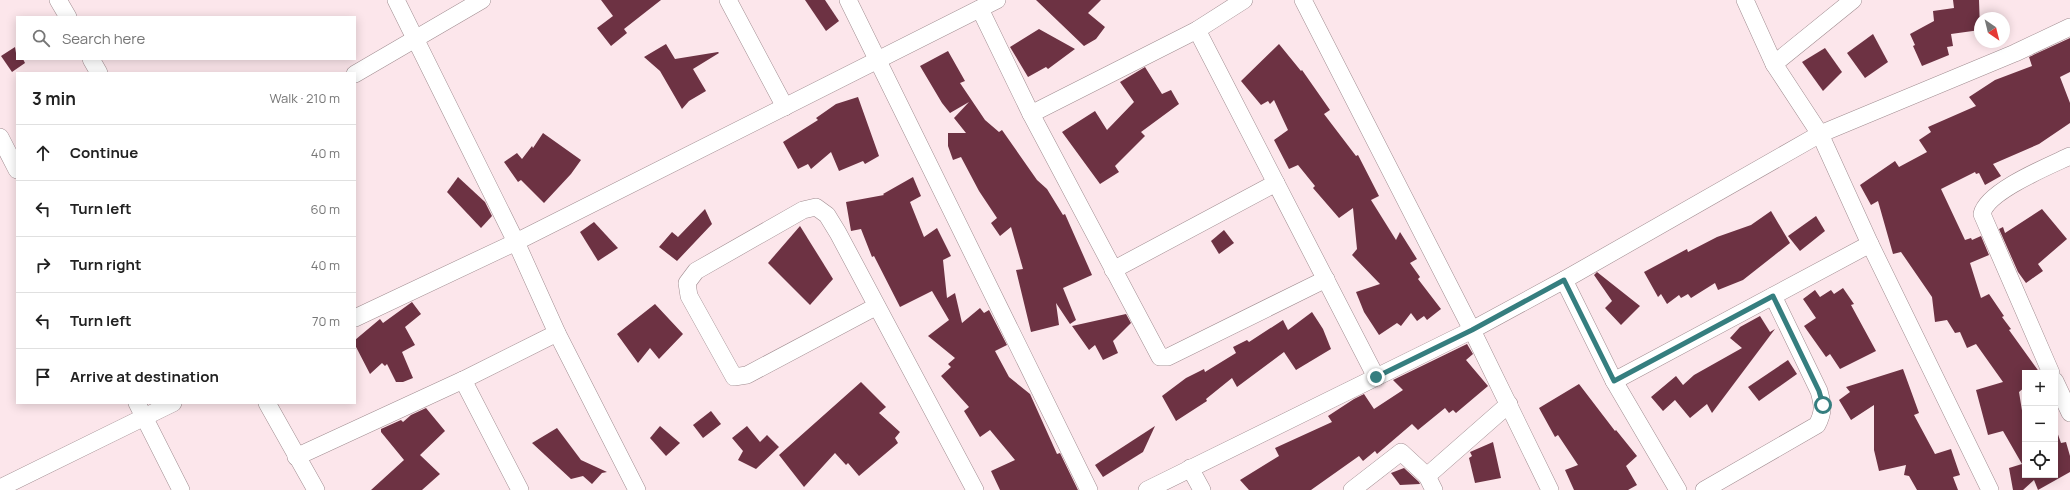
<!DOCTYPE html>
<meta charset="utf-8">
<style>
:root{--surface:#fff;--page:#f2f2f2;--text:#222;--muted:#767676;--line:#e0e0e0}
body{margin:0;font-family:Manrope,sans-serif;background:var(--page);color:var(--text)}
.controls{position:absolute;right:12px;bottom:12px;display:grid;overflow:hidden;border-radius:0px;box-shadow:0 2px 10px #0003}
.controls button{width:36px;height:36px;display:grid;place-items:center;padding:0;border:0;border-bottom:1px solid var(--line);background:var(--surface);color:var(--text);font:20px sans-serif}
.compass{position:absolute;left:1974px;top:12px;width:36px;height:36px;border-radius:50%;background:var(--surface);box-shadow:0 2px 10px #0003;rotate:145deg}
.stop{position:absolute;width:12px;height:12px;margin:-9px;border:3px solid #357e7f;border-radius:50%;background:#fff}
.stop.end{background:#357e7f;border-color:#fff;box-shadow:0 1px 4px #0008}
.list{margin:0;padding:0;list-style:none}
h2{display:flex;justify-content:space-between;align-items:center;height:52px;margin:0;padding:0 16px;font-size:17px}
h2 small{font-size:13px;font-weight:400;color:var(--muted)}
.list li{display:grid;grid-template-columns:26px 1fr auto;gap:12px;align-items:center;box-sizing:border-box;height:56px;padding:0 16px;border-top:1px solid var(--line)}
.list b{display:block;font-size:15px;white-space:nowrap}
.list em{font-size:13px;font-style:normal;color:var(--muted)}
.icon{flex:none;width:22px;height:22px;fill:none;stroke:currentColor;stroke-width:2;stroke-linecap:round;stroke-linejoin:round}
.map{position:relative;flex:none;width:2070px;height:490px;overflow:hidden}
.search{position:absolute;background:var(--surface);box-shadow:0 2px 10px #0003;left:16px;top:16px;width:340px;height:44px;display:flex;align-items:center;gap:10px;box-sizing:border-box;padding:0 14px;border-radius:0px;color:var(--muted);font-size:15px}
.panel{position:absolute;background:var(--surface);box-shadow:0 2px 10px #0003;left:16px;top:72px;width:340px;height:332px;border-radius:0px}
.map>svg:first-child{display:block}
.building{fill:#6d3243}
.lines{fill:none;stroke-linecap:round;stroke-linejoin:round}
.street-casing{stroke:#a08c90;stroke-width:18}
.street{stroke:#fff;stroke-width:17}
.route{stroke:#357e7f;stroke-width:5}
</style>
<div class="map">
<svg width="2070" height="490" viewBox="0 0 2070 490">
<rect width="100%" height="100%" fill="#fce6eb"/>
<g class="building">
<path d="M601,0H661L624,29L627,33L611,46L597,28L613,16Z"/>
<path d="M805,0H825L839,21L826,31Z"/>
<path d="M1036,0H1101L1088,13L1105,27L1096,39L1084,46Z"/>
<path d="M1953,0H1979L1980,30L1951,34L1953,46L1947,47L1949,55L1922,66L1913,46L1915,45L1910,34L1934,21L1933,11L1954,8Z"/>
<path d="M1039,29L1075,49L1048,69L1046,67L1028,77L1010,47Z"/>
<path d="M1873,34L1888,62L1865,78L1847,53Z"/>
<path d="M2070,38V72L2060,77L2070,103V123L2039,144L1993,164L2001,176L1985,185L1979,173L1976,174L1975,172L1941,189L1965,240L1971,238L1972,240L1981,236L1989,255L1970,263L1981,298L1989,294L2004,316L2002,317L2011,329L2009,330L2040,373H2025V387L2019,392L2025,429V475H2055V426L2061,443L2066,442L2070,456V472L2038,490L2034,480L2023,490H2013L2009,468L2022,464L2003,431L1988,435L1976,390L2003,382L1976,344L1967,348L1960,332L1955,333L1947,320L1935,322L1932,297L1901,252L1893,254L1878,201L1871,205L1860,185L1895,161L1899,167L1927,152L1919,140L1931,132L1928,127L1976,106L1969,97L1995,80L2032,66L2029,57Z"/>
<path d="M666,44L675,59L718,52L719,53L693,69L706,91L689,101L682,109L660,71L644,57Z"/>
<path d="M1279,44L1301,71L1302,70L1330,110L1324,114L1356,156L1358,155L1379,196L1371,200L1396,240L1400,232L1417,259L1410,263L1420,277L1418,279L1441,309L1427,320L1424,316L1417,321L1411,313L1401,326L1397,323L1379,335L1364,312L1356,292L1380,284L1352,255L1357,249L1353,208L1339,218L1313,188L1315,186L1298,165L1289,169L1274,140L1288,130L1274,100L1270,104L1268,101L1261,105L1241,81Z"/>
<path d="M15,47L17,59H23L25,63L12,72L1,56Z"/>
<path d="M1825,48L1842,72L1823,91L1802,62Z"/>
<path d="M948,51L965,81L960,83L985,120L999,132L1002,130L1037,180L1047,189L1063,215L1065,214L1092,275L1063,288L1076,320L1070,324L1056,303L1059,325L1031,332L1016,270L1023,269L1011,227L1000,236L991,223L997,218L979,191L961,157L953,160L948,146V133H966L954,118L969,102L950,113L942,103L920,66Z"/>
<path d="M1145,67L1162,94L1171,90L1179,104L1141,132L1145,136L1115,166L1119,172L1100,184L1062,132L1095,111L1107,130L1134,102L1120,82Z"/>
<path d="M858,97L879,156L865,164L863,161L839,171L831,152L811,169L808,164L798,169L783,142L818,120L816,118L836,104Z"/>
<path d="M543,133L581,160L571,174L544,203L521,180L518,182L504,162L517,153L522,159L532,146L533,148Z"/>
<path d="M458,177L485,202L492,216L481,228L447,192Z"/>
<path d="M913,177L921,196L910,202L924,237L937,228L951,256L943,260L947,298L955,293L962,323L980,308L984,313L989,310L1007,345L995,351L1009,377L1030,394L1057,454L1060,453L1078,490H1000L991,471L1015,460L990,430L980,437L964,411L969,407L941,376L951,367L948,364L955,358L928,336L949,320L932,291L900,307L874,256L872,257L861,229L851,231L846,202L884,195L883,194Z"/>
<path d="M705,209L712,224L677,261L659,247L672,232L678,237Z"/>
<path d="M2042,209L2067,239L2038,264L2043,271L2026,283L2018,272L1999,229L2003,227L2005,233Z"/>
<path d="M1771,211L1790,243L1743,280L1718,290L1715,283L1691,298L1688,294L1681,298L1679,295L1667,304L1661,294L1658,297L1644,272L1687,249L1688,252L1717,237L1751,225Z"/>
<path d="M1816,216L1825,231L1800,251L1788,236Z"/>
<path d="M594,222L618,248L598,261L580,232Z"/>
<path d="M800,226L833,279L810,305L768,263Z"/>
<path d="M1224,230L1234,243L1219,254L1211,241Z"/>
<path d="M1597,272L1640,306L1621,325L1605,308L1612,301L1594,275Z"/>
<path d="M1843,288L1854,304L1851,305L1876,351L1840,369L1830,354L1826,357L1804,326L1816,318L1803,299L1815,290L1820,297L1831,290L1834,294Z"/>
<path d="M412,302L421,314L405,327L415,345L402,352L413,378L403,382H396L387,364L385,366L382,363L370,374L355,345V340L380,319L383,323Z"/>
<path d="M655,304L683,334L659,359L650,348L638,363L617,334Z"/>
<path d="M1312,312L1323,329L1331,349L1296,370L1284,352L1237,387L1232,378L1206,399L1207,401L1176,421L1162,396L1186,378L1204,369L1205,372L1236,353L1233,347L1247,340L1249,342L1283,320L1288,330Z"/>
<path d="M1126,314L1131,323L1113,341L1118,353L1103,360L1095,345L1089,350L1072,326Z"/>
<path d="M1760,316L1770,332L1775,329L1712,413L1707,404L1690,418L1675,400L1663,411L1651,397L1676,376L1683,385L1694,375L1742,348L1730,338L1740,327Z"/>
<path d="M1467,344L1473,354L1466,360L1488,386L1456,413L1453,410L1449,413L1445,408L1418,430L1412,424L1377,454L1375,451L1363,461L1359,456L1311,490H1249L1240,480L1279,456L1275,448L1332,422L1328,416L1354,399L1364,394L1374,409L1403,390L1393,380Z"/>
<path d="M1788,360L1797,374L1759,401L1748,387Z"/>
<path d="M1903,369L1919,413L1914,415L1935,454L1951,449L1960,475L1953,477L1958,490H1917L1909,476L1904,475L1906,465L1879,471L1874,450V405L1851,420L1839,400L1850,392L1846,387Z"/>
<path d="M861,382L886,407L879,413L900,432L895,438L898,443L859,476L848,463L846,465L835,453L804,487L779,455Z"/>
<path d="M1579,384L1615,431L1616,430L1637,456L1626,466L1637,485L1628,490H1574L1565,470L1578,465L1558,435L1555,437L1539,408Z"/>
<path d="M426,408L445,431L420,455L440,474L422,490H371L404,460L381,432V429L401,420L403,422L411,415Z"/>
<path d="M711,411L721,424L703,438L693,425Z"/>
<path d="M660,426L680,443L666,456L650,438Z"/>
<path d="M747,426L760,442L767,435L779,447L756,469L738,460L743,451L732,438Z"/>
<path d="M1155,426L1143,452L1103,477L1095,465Z"/>
<path d="M557,428L581,460L607,472L602,473L592,484L583,476L571,479L532,443Z"/>
<path d="M1493,442L1501,478L1475,483L1469,458L1472,456L1470,452Z"/>
<path d="M1404,468L1419,482L1420,484L1400,485L1391,473Z"/>
</g>
<g class="lines">
<defs>
<g id="street">
<path d="M58,0L68,17"/>
<path d="M396,0L516,242L557,333L637,490"/>
<path d="M728,0L785,107"/>
<path d="M848,0L1089,490"/>
<path d="M1303,0L1472,330L1550,490"/>
<path d="M1745,0L1774,64L1820,134L1870,244L1990,490"/>
<path d="M980,9L1031,114L1160,357H1168L1326,279"/>
<path d="M1197,30L1376,377"/>
<path d="M91,59L99,73"/>
<path d="M1774,64L1853,0"/>
<path d="M355,74L482,0"/>
<path d="M1031,114L1197,30L1244,0"/>
<path d="M0,137L17,170"/>
<path d="M1113,270L1276,183"/>
<path d="M1564,280L1614,381L1678,490"/>
<path d="M877,306L747,375L734,377L689,296L687,283L696,271L803,210L816,207L827,215L838,233L975,490"/>
<path d="M355,318L516,242L997,0"/>
<path d="M2051,373L1982,214C1987,191 2049,166 2070,156"/>
<path d="M463,380L520,490"/>
<path d="M1614,381L1870,244"/>
<path d="M2055,381L2070,413"/>
<path d="M137,403L181,490"/>
<path d="M267,403L316,490"/>
<path d="M296,457L463,380L557,333"/>
<path d="M1190,468L1202,490"/>
<path d="M1427,476L1434,490"/>
<path d="M0,488L173,403"/>
<path d="M1147,490L1472,330L1564,280L1820,134L2015,53L2070,27"/>
<path d="M1352,490L1401,452L1427,476L1509,404"/>
<path d="M1704,490L1817,425C1824,412 1823,405 1819,391L1773,296"/>
</g>
</defs>
<use href="#street" class="street-casing"/>
<use href="#street" class="street"/>
</g>
<g class="lines">
<path class="route" d="M1376,377L1472,330L1564,280L1614,381L1773,296L1819,391L1823,405"/>
</g>
</svg>
<div class="controls">
<button>+</button>
<button>−</button>
<button><svg class="icon" aria-label="locate" viewBox="0 0 24 24"><circle cx="12" cy="12" r="6"/><path d="M12 2v4M12 18v4M2 12h4M18 12h4"/></svg></button>
</div>
<svg class="compass" viewBox="-18 -18 36 36"><path d="M0-13l5 13h-10z" fill="#e53935"/><path d="M0 13l5-13h-10z" fill="#767676"/></svg>
<div class="stop" style="left:1823px;top:405px"></div>
<div class="stop end" style="left:1376px;top:377px"></div>
<div class="search"><svg class="icon" aria-label="search" viewBox="0 0 24 24"><circle cx="10" cy="10" r="6"/><path d="M15 15l6 6"/></svg>Search here</div>
<section class="panel">
<h2>3 min<small>Walk · 210 m</small></h2>
<ul class="list">
<li><svg class="icon" aria-label="ahead" viewBox="0 0 24 24"><path d="M12 20V5M6 11l6-6 6 6"/></svg><div><b>Continue</b></div><em>40 m</em></li>
<li><svg class="icon" aria-label="left" viewBox="0 0 24 24"><path d="M17 20v-9H6M10 6l-5 5 5 5"/></svg><div><b>Turn left</b></div><em>60 m</em></li>
<li><svg class="icon" aria-label="right" viewBox="0 0 24 24"><path d="M7 20v-9h11M14 6l5 5-5 5"/></svg><div><b>Turn right</b></div><em>40 m</em></li>
<li><svg class="icon" aria-label="left" viewBox="0 0 24 24"><path d="M17 20v-9H6M10 6l-5 5 5 5"/></svg><div><b>Turn left</b></div><em>70 m</em></li>
<li><svg class="icon" aria-label="arrive" viewBox="0 0 24 24"><path d="M6 21V4h12l-3 4 3 4H6"/></svg><div><b>Arrive at destination</b></div></li>
</ul>
</section>
</div>
